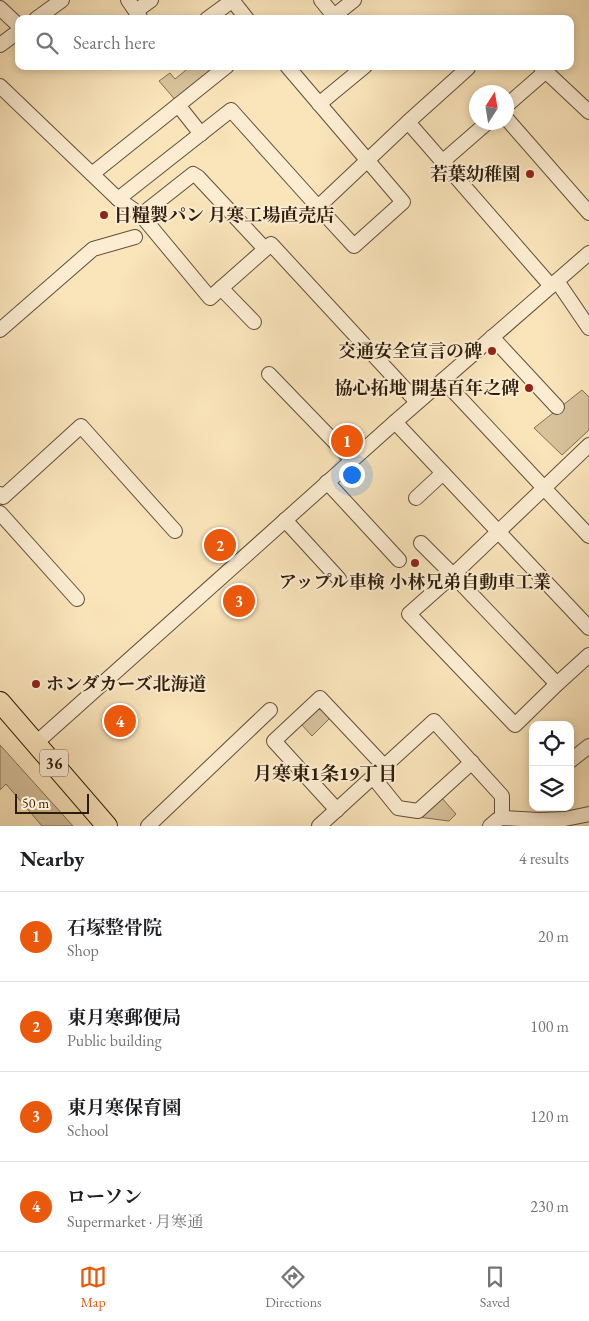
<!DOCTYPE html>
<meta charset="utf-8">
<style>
:root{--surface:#fff;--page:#f2f2f2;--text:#202124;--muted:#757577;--line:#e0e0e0;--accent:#ea580c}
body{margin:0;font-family:"EB Garamond","Noto Serif JP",serif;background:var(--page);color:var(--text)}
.controls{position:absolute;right:15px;bottom:15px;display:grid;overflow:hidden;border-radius:10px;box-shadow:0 2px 8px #0003}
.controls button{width:45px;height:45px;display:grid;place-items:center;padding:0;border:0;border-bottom:1px solid var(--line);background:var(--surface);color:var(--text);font:25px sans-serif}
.compass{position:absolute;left:469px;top:85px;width:45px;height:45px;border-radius:50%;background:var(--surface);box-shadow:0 2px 8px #0003;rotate:12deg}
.scale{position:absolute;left:15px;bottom:12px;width:74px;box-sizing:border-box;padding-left:5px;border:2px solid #2e1d0c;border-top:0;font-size:14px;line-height:18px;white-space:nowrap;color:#2e1d0c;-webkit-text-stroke:4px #fcedd2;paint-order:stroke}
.you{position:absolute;left:351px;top:474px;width:18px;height:18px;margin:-12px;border:4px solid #fff;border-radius:50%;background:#1a73e8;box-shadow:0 0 0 8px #1a73e833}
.badge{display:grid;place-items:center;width:32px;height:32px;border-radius:50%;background:var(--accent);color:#fff;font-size:16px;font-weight:700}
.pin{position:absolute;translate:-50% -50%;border:2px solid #fff;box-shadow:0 1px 5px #0006}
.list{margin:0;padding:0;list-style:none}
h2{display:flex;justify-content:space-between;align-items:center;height:65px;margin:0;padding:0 20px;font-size:21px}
h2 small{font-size:16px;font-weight:400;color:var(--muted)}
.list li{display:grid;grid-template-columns:32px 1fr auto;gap:15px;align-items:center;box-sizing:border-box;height:90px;padding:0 20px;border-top:1px solid var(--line)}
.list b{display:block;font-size:19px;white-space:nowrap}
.list p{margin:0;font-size:16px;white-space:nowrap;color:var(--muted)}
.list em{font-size:16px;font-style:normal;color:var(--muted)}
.icon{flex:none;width:28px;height:28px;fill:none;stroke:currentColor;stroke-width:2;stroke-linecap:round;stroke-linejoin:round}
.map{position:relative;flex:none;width:589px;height:826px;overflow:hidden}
.search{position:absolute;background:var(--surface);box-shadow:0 2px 8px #0003;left:15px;right:15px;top:15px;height:55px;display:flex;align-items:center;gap:12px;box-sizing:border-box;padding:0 18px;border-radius:10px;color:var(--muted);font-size:19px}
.sheet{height:425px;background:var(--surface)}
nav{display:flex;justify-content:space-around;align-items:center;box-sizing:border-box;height:70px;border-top:1px solid var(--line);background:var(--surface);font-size:14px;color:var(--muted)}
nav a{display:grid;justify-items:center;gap:2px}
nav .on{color:var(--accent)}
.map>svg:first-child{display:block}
.green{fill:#d7c29c;stroke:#827054}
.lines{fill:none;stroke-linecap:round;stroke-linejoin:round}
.minor-casing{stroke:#614f38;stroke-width:16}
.highway-casing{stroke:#2e1d0c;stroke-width:22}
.minor{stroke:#fcedd2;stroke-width:14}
.highway{stroke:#fae4ba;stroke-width:20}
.poi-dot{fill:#8f2418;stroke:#fcedd2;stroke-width:2}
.labels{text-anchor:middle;stroke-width:4;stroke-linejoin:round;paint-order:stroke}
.shield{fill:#fcedd2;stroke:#6c5b47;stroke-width:1}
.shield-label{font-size:16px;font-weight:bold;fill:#2e1d0c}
.poi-label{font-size:18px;font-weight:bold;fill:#2e1d0c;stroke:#fcedd2;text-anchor:end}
.neighbourhood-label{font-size:19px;font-weight:bold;fill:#2e1d0c;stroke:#fcedd2}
</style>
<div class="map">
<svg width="589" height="826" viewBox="0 0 589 826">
<rect width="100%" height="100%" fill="#fae4ba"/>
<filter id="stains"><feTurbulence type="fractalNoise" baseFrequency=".004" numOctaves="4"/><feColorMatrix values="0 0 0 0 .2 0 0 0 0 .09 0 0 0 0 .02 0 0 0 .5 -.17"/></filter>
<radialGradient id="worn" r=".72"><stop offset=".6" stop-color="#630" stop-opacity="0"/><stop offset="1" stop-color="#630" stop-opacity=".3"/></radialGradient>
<g class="green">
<path d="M191,66H220L177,102L159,81L170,73L175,79Z"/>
<path d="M582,390L589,397V430L562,455L534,428Z"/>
<path d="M316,709L324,710L331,717L312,736L301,724Z"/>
<path d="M0,745L73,826H42L6,784L0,790Z"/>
<path d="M441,797L456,814L449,821L418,817Z"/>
</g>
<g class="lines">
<defs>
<g id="minor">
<path d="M128,0L141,19"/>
<path d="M232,0L247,19"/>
<path d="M321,0L334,16L354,0"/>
<path d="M0,8L19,26"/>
<path d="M136,11L151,0"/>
<path d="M36,19L62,0"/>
<path d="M207,19L233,0"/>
<path d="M0,45L19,31"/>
<path d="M540,66L589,112"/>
<path d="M0,86L118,199L141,215L210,298L271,244L417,402"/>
<path d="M319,104L365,66"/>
<path d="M178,105L201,134"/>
<path d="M506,106L545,72"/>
<path d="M506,118L589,213"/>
<path d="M408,122L551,286"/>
<path d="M442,162L488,122"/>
<path d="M92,174L227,66"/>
<path d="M118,199L231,110L318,207L354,246L403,202L287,66"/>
<path d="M318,207L408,122L468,68"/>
<path d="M141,215L193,174L198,177L265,249"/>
<path d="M557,281L589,328"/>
<path d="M221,288L254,322"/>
<path d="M0,330L93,249L135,237"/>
<path d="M492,337L557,407"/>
<path d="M269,374L352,460"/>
<path d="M443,380L589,536"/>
<path d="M395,422L589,628"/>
<path d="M589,445L453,575L409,614L515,725L557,684L589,655"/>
<path d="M327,482L399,560"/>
<path d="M0,494L3,497L81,426L175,531"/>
<path d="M416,498L443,473"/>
<path d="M0,513L77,599"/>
<path d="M285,520L339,579"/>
<path d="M421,543L453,575L557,684"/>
<path d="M36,743L395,422L589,253"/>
<path d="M570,761L589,746"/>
<path d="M373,777L398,808L418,811L472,762"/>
<path d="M337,810L274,741L320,698L384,766"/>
<path d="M148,826L270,710"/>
<path d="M319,826L434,721L502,796V818"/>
<path d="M490,826L497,820L502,818L539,820L565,819L589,814"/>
</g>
<path id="highway" d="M0,702L107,826"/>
</defs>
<use href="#minor" class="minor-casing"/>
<use href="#highway" class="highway-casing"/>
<use href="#minor" class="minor"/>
<use href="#highway" class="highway"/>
</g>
<g class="poi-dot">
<circle cx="530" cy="174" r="5"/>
<circle cx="104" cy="215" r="5"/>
<circle cx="492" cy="351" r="5"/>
<circle cx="529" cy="388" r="5"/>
<circle cx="415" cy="563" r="5"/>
<circle cx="36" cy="684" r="5"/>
</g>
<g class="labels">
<rect class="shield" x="40" y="749.5" width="28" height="27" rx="4"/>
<g class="shield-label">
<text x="54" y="769">36</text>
</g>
<g class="poi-label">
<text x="520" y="180">若葉幼稚園</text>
<text x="114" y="221" text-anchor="start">日糧製パン 月寒工場直売店</text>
<text x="482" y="357">交通安全宣言の碑</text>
<text x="519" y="394">協心拓地 開基百年之碑</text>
<text x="415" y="588" text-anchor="middle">アップル車検 小林兄弟自動車工業</text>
<text x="46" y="690" text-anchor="start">ホンダカーズ北海道</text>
</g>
<g class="neighbourhood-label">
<text x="325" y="780">月寒東1条19丁目</text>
</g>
</g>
<rect width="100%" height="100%" filter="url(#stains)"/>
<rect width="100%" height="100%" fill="url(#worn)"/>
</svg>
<div class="controls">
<button><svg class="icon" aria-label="locate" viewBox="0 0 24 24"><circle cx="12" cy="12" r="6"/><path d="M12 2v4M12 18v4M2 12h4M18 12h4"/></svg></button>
<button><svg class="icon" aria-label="layers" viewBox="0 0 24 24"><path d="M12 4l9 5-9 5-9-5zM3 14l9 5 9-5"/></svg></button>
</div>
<svg class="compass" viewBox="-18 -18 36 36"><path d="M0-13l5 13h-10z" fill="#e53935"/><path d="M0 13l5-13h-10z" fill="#757577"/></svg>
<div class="scale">50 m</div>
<div class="you"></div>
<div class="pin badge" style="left:347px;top:441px">1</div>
<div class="pin badge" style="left:220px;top:545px">2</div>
<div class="pin badge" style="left:239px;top:601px">3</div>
<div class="pin badge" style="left:120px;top:721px">4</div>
<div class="search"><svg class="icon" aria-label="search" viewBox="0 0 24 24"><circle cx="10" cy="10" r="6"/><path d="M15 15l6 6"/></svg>Search here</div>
</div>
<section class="sheet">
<h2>Nearby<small>4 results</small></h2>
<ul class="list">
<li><span class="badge">1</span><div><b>石塚整骨院</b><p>Shop</p></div><em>20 m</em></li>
<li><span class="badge">2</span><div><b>東月寒郵便局</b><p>Public building</p></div><em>100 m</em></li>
<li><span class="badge">3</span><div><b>東月寒保育園</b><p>School</p></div><em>120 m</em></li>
<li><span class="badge">4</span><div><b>ローソン</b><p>Supermarket · 月寒通</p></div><em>230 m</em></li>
</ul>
</section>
<nav>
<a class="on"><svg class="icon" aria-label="map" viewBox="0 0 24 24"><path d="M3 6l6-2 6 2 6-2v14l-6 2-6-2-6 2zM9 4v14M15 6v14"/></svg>Map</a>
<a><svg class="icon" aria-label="directions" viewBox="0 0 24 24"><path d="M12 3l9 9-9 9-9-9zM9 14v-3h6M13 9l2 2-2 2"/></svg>Directions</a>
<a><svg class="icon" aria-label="saved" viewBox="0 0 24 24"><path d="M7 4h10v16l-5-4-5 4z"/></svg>Saved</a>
</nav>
